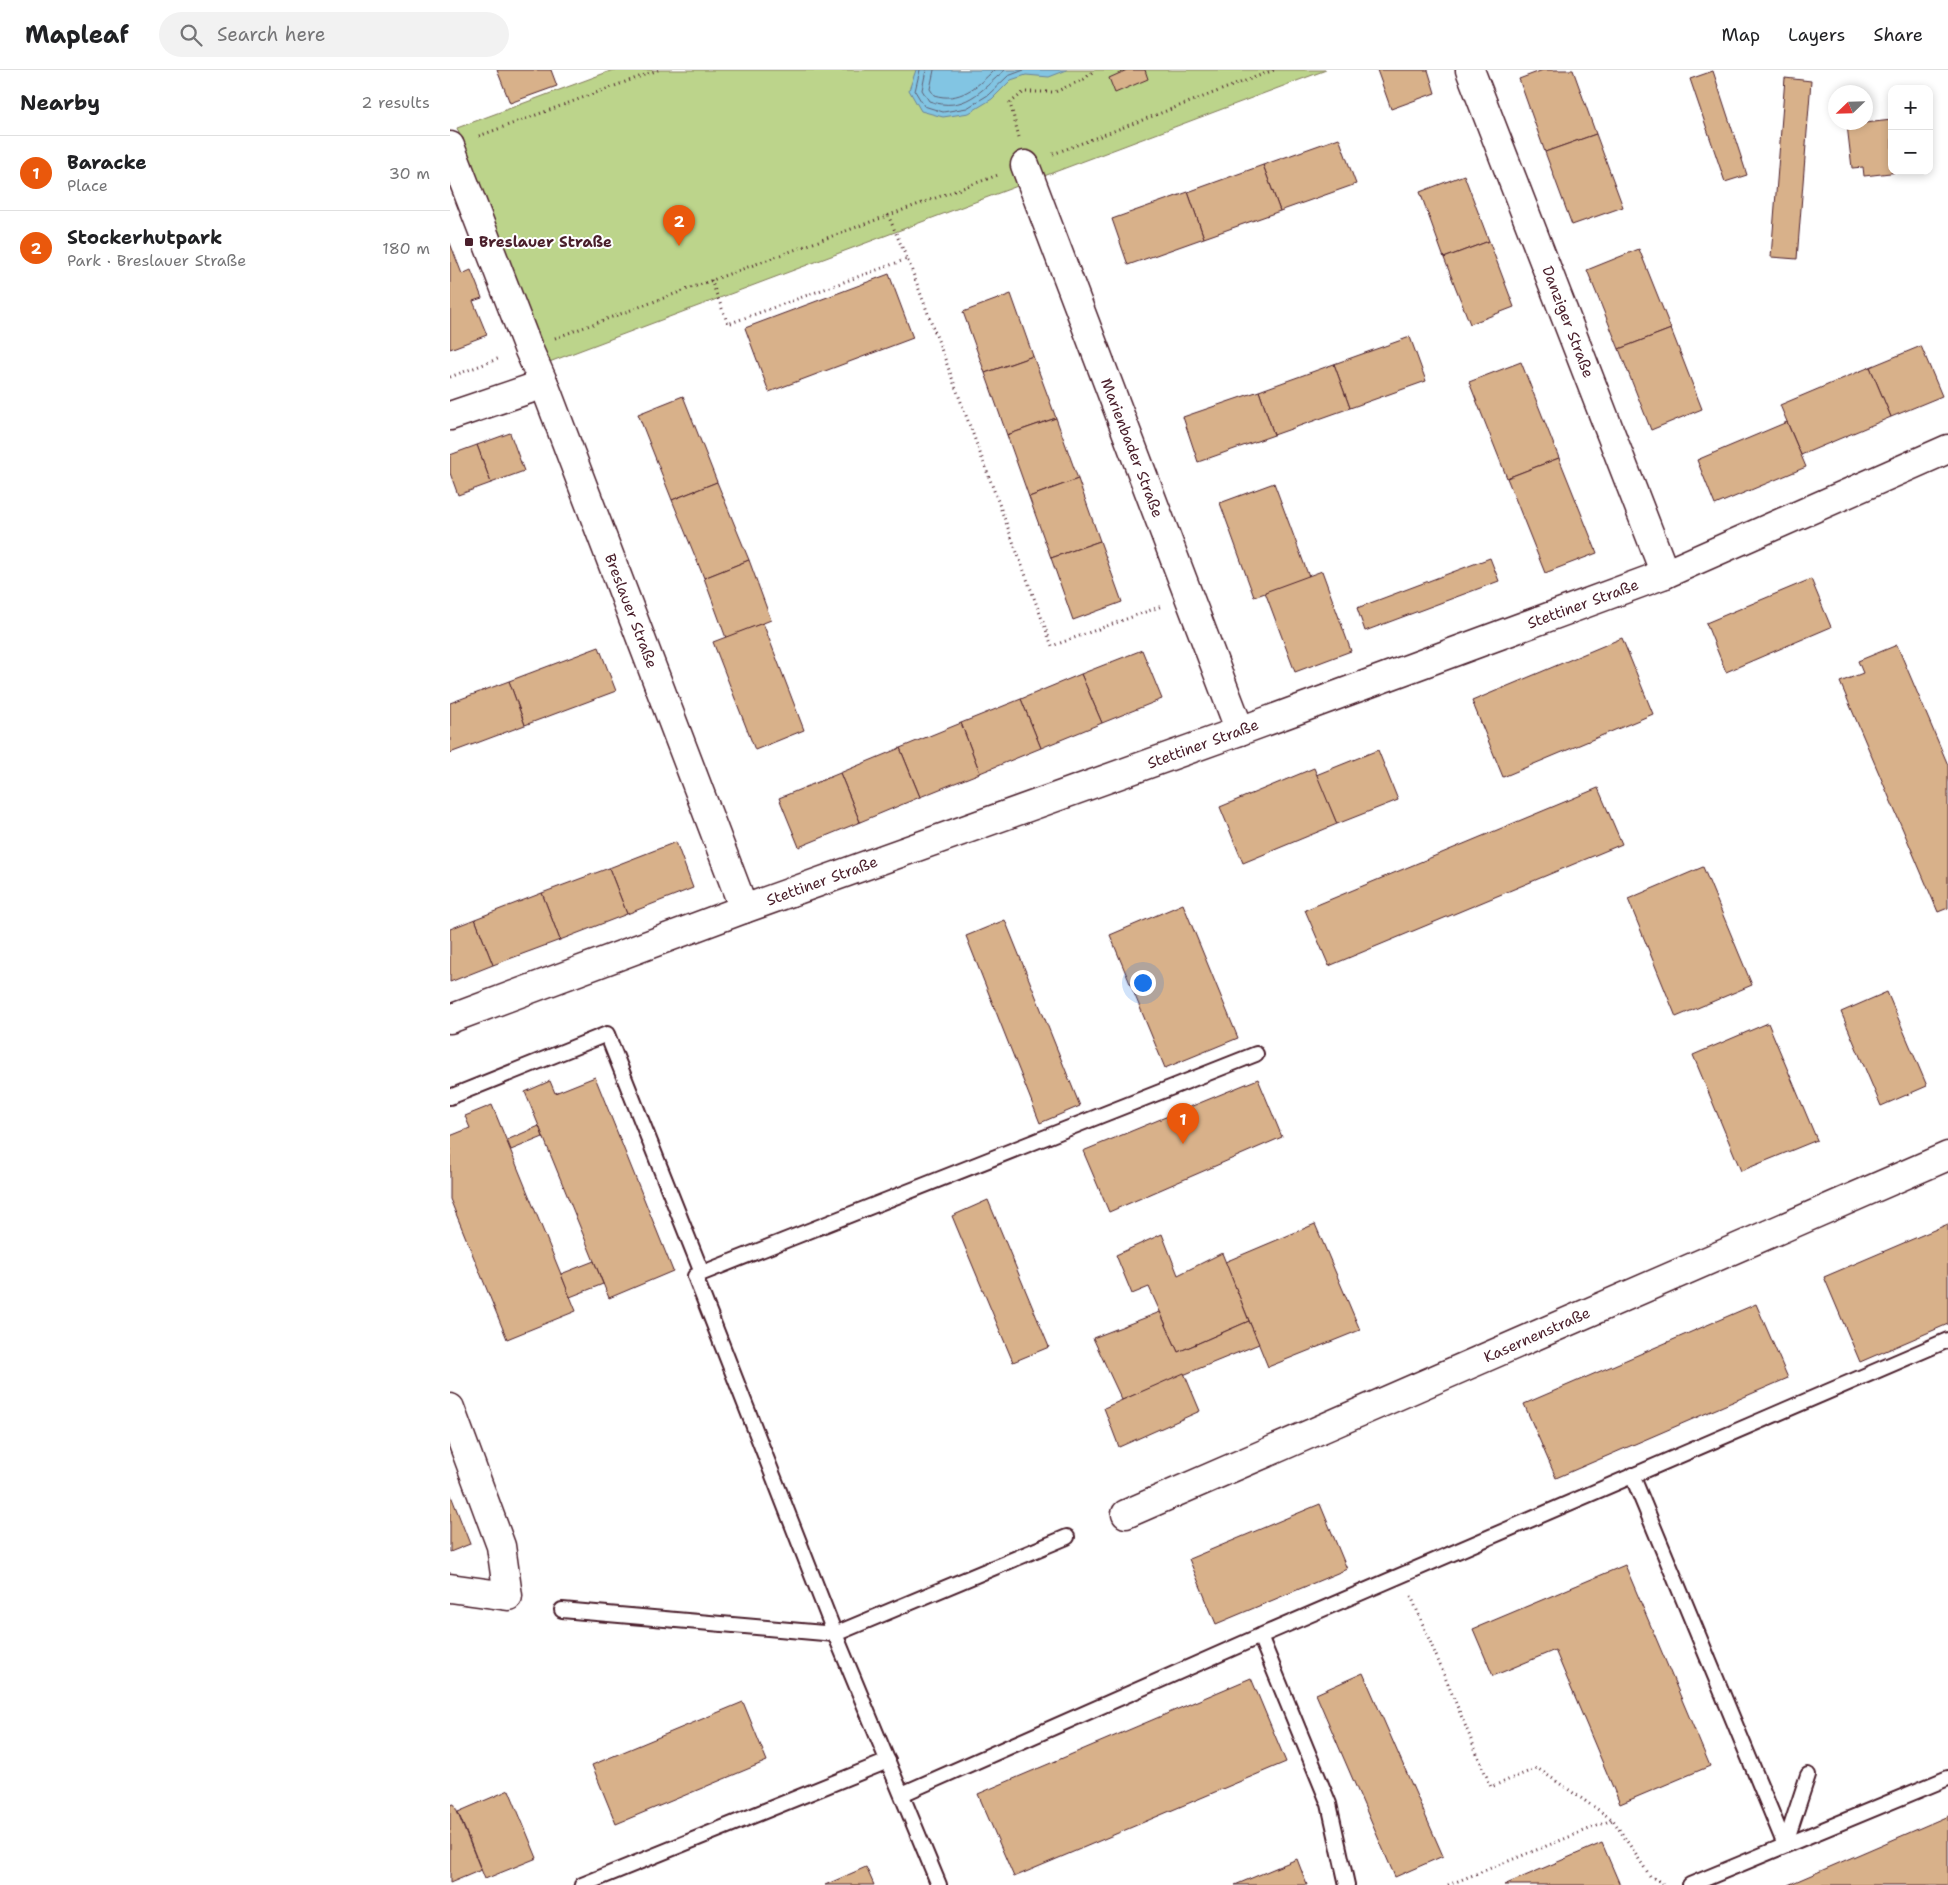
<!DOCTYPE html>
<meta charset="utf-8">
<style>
:root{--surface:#fff;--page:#f2f2f2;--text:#202124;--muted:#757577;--line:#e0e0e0;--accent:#ea580c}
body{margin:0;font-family:"Shantell Sans",sans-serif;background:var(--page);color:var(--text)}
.controls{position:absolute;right:15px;top:15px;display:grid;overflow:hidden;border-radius:10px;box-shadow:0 2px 8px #0003}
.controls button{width:45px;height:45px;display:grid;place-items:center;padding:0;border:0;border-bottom:1px solid var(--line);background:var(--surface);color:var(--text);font:25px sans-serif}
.compass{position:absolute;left:1378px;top:15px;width:45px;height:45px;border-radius:50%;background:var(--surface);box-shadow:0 2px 8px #0003;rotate:247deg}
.you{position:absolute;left:692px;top:912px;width:18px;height:18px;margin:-12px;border:4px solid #fff;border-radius:50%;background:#1a73e8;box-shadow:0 0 0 8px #1a73e833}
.badge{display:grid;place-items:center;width:32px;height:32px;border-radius:50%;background:var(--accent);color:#fff;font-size:16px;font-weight:700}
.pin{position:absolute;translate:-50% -41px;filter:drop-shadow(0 1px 2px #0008)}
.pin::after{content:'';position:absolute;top:26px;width:18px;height:15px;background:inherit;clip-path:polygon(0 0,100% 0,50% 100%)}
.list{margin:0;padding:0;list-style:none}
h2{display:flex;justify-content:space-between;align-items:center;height:65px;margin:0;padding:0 20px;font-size:21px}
h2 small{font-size:16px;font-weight:400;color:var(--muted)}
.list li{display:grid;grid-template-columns:32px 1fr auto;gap:15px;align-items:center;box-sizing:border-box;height:75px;padding:0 20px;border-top:1px solid var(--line)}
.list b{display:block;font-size:19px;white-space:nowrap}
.list p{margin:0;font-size:16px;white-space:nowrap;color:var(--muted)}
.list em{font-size:16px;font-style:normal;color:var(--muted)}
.icon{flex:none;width:28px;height:28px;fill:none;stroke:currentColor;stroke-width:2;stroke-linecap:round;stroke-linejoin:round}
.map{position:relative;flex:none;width:1498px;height:1815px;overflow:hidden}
header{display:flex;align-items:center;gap:30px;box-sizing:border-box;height:70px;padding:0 25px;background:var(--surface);border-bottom:1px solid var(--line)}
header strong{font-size:24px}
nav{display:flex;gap:28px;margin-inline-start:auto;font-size:18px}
.search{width:350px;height:45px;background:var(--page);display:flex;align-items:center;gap:12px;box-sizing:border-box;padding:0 18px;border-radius:28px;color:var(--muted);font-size:19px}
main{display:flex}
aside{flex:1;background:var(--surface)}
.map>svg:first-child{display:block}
.green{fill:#bcd48b;stroke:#837a5b}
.water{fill:#82c5e3;stroke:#6c8399}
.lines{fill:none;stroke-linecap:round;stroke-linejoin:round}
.shore{stroke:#606175;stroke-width:1}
.building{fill:#d8b18a;stroke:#4a1f2b}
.service-casing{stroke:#4a1f2b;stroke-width:18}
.minor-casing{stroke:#4a1f2b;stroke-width:31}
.path{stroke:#4a1f2b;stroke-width:3;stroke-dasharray:1 4;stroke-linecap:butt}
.service{stroke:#fff;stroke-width:14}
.minor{stroke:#fff;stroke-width:28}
.poi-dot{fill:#4a1f2b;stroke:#fff;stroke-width:2}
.labels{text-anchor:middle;stroke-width:4;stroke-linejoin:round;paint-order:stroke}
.poi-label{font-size:15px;font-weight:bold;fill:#4a1f2b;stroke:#fff;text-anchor:start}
.street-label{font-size:15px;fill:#4a1f2b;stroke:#fff}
</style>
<header>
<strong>Mapleaf</strong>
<div class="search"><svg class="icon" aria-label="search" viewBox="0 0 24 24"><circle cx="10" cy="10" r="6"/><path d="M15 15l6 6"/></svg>Search here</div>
<nav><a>Map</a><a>Layers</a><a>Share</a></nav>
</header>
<main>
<aside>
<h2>Nearby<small>2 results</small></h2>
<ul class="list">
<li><span class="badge">1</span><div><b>Baracke</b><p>Place</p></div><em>30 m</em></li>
<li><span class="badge">2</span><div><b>Stockerhutpark</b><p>Park · Breslauer Straße</p></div><em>180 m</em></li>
</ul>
</aside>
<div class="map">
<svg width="1498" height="1815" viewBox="0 0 1498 1815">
<rect width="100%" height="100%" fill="#fff"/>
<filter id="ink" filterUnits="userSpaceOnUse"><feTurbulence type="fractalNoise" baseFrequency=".02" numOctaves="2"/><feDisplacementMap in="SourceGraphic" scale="10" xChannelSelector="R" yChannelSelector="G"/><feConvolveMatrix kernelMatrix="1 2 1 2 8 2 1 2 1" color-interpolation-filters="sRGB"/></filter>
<g filter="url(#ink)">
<path class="green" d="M163,0H876L94,294L7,58Z"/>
<path class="water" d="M466,0H617L599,7L576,5L561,10L542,29L519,43L493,47L471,41L459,20Z"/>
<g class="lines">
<g class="shore">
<path d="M470,0L465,21L474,36L493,42L517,38L538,25L558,6L574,0"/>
<path d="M476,0L472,20L479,31C515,43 530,21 555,0"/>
<path d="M484,0L480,19L484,25C509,33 527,17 544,0"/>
</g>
</g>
<g class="building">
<path d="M47,0H101L107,16L60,33Z"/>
<path d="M677,0H695L698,9L665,23L659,8Z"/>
<path d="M927,0H978L985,23L941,39Z"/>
<path d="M1093,0H1123L1146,64L1095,82L1069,9Z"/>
<path d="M1263,1L1297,105L1275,112L1240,9Z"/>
<path d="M1335,8L1361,11L1347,189L1321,187Z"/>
<path d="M1442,50V101L1449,102L1414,106L1413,97L1402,98L1397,55Z"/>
<path d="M1146,64L1173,137L1122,155L1095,82Z"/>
<path d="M889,68L906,114L830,141L813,95Z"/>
<path d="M813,95L830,141L754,168L738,122Z"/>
<path d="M1014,105L1039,171L994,188L970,122Z"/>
<path d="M738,122L754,168L678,195L662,149Z"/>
<path d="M1039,171L1064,237L1020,254L994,188Z"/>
<path d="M0,173L12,204L21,200L27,215L32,228L23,231L37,265L0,279Z"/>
<path d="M1189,179L1221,259L1169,279L1137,200Z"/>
<path d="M439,204L463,268L319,322L295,258Z"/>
<path d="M561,224L583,286L535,303L513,242Z"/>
<path d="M1221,259L1252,339L1201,360L1169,279Z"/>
<path d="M960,267L976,311L900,338L884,294Z"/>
<path d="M1471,276L1492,326L1441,347L1420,297Z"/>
<path d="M583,286L606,348L557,365L535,303Z"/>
<path d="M1071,292L1109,388L1057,408L1019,312Z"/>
<path d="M884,294L900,338L824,365L809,321Z"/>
<path d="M1420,297L1441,347L1351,385L1330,335Z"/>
<path d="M809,321L824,365L748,392L733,347Z"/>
<path d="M233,326L267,412L222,430L188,344Z"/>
<path d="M606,348L628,409L579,427L557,365Z"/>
<path d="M1337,352L1356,397L1265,435L1247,390Z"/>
<path d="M60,363L74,401L41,413L27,375Z"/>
<path d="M27,375L41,413L8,425L0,403V385Z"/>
<path d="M1109,388L1147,483L1095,503L1057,408Z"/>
<path d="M628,409L650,471L601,488L579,427Z"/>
<path d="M267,412L299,490L254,508L222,430Z"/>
<path d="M824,413L859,507L804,527L770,433Z"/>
<path d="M650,471L672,532L623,550L601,488Z"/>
<path d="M1040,488L1049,511L915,561L907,538Z"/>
<path d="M299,490L321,550L276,568L254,508Z"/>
<path d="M872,501L901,581L845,602L815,522Z"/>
<path d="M1361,509L1381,557L1276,602L1256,553Z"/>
<path d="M313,553L354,660L305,680L263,572Z"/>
<path d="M1172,568L1203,644L1053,707L1022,631Z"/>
<path d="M1447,575L1498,695V838L1488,842L1390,612L1413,603L1408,591Z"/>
<path d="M149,577L166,621L75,655L59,611Z"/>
<path d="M692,580L712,629L652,653L631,604Z"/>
<path d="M631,604L652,653L591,678L571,629Z"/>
<path d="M59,611L75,655L0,683V633Z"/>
<path d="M571,629L591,678L530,703L511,653Z"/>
<path d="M511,653L530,703L470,727L450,678Z"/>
<path d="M450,678L470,727L410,752L390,703Z"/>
<path d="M928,680L948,730L887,754L866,705Z"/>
<path d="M864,698L887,754L793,793L770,737Z"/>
<path d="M390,703L410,752L349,777L329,728Z"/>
<path d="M1148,718L1172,774L879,896L855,840Z"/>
<path d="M226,772L243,818L177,844L159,798Z"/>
<path d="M1253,797L1302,915L1226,947L1178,829Z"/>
<path d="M159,798L177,844L110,870L92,823Z"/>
<path d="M92,823L110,870L43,895L25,849Z"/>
<path d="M733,834L788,968L715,998L660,865Z"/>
<path d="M25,849L43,895L0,912V859Z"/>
<path d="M555,850L630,1036L590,1053L516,866Z"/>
<path d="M1437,922L1477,1016L1431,1036L1391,942Z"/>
<path d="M1318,953L1367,1070L1291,1101L1243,985Z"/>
<path d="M145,1007L223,1201L159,1228L75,1022L100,1011L105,1023Z"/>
<path d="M808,1009L832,1067L659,1142L633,1081Z"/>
<path d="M42,1035L126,1241L57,1269L0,1129V1066L20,1058L15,1046Z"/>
<path d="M89,1056L93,1067L61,1080L57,1070Z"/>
<path d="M538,1130L599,1277L563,1292L502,1146Z"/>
<path d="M865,1154L910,1260L818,1297L775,1192Z"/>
<path d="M1498,1154V1254L1410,1292L1374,1207Z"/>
<path d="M712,1164L728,1205L772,1183L799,1251L728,1282L699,1217L682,1224L666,1185Z"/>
<path d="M144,1191L153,1214L120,1227L111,1204Z"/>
<path d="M1306,1234L1338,1308L1106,1408L1074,1334Z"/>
<path d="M710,1242L728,1282L799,1251L809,1274L672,1330L643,1268Z"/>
<path d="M734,1303L750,1341L669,1377L654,1338Z"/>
<path d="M0,1423L20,1474L0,1482Z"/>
<path d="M870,1434L897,1499L766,1554L739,1489Z"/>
<path d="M1175,1495L1260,1696L1170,1734L1105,1580L1043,1606L1023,1559Z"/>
<path d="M913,1603L993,1786L945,1807L866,1624Z"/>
<path d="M801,1608L836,1692L564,1807L528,1724Z"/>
<path d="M293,1632L317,1691L166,1754L142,1695Z"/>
<path d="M59,1720L87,1788L35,1809L8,1742Z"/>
<path d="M4,1734L31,1800L0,1813V1735Z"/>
<path d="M1498,1746V1815H1338Z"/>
<path d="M1152,1773L1170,1815H1054Z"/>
<path d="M847,1789L857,1815H785Z"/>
<path d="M416,1797L424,1815H375Z"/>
</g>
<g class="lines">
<defs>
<g id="service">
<path d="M0,1027L157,964L252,1203"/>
<path d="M1182,1405L1335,1775"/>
<path d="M112,1540L385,1564L617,1467"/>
<path d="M810,1566L879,1734L897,1815"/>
<path d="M452,1724L810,1566L1498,1270"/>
<path d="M1335,1775L1358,1705"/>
<path d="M132,1815L438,1691"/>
<path d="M489,1815L385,1564L245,1206L806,984"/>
<path d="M1240,1815L1498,1708"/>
</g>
<g id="minor">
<path d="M1020,0L1215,504"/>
<path d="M0,76L78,278L94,314L294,839"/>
<path d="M575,95L790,661"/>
<path d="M0,346L94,314"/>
<path d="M0,949L294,839L790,661L1215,504L1498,379"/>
<path d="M0,1338L51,1476L58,1526L0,1518"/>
<path d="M676,1444L1498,1086"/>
</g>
</defs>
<use href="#service" class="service-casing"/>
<use href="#minor" class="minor-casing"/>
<g class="path">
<path d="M29,66L208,0"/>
<path d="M569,67L560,33L574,22H605L634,9L645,0"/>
<path d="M603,84L824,0"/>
<path d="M438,145L461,198L602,576L712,536"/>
<path d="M261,210L278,254L457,189"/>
<path d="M105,268L548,105"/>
<path d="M0,307L50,288"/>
<path d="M961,1526L1041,1717L1087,1698L1163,1750L1200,1806L1215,1815"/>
<path d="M998,1815L1162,1750"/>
</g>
<use href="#service" class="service"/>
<use href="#minor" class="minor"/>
</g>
</g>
<rect class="poi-dot" x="14" y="167" width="10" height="10" rx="2.5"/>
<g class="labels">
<g class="poi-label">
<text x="29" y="177">Breslauer Straße</text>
</g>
<g class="street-label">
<text transform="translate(1118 252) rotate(69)" y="5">Danziger Straße</text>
<text transform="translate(682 378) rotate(69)" y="5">Marienbader Straße</text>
<text transform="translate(1133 534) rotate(-20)" y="5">Stettiner Straße</text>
<text transform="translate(181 541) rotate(69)" y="5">Breslauer Straße</text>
<text transform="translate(753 674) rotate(-20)" y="5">Stettiner Straße</text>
<text transform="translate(372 811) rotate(-20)" y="5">Stettiner Straße</text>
<text transform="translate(1087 1265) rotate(-24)" y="5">Kasernenstraße</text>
</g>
</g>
</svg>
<div class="controls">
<button>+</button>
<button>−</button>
</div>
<svg class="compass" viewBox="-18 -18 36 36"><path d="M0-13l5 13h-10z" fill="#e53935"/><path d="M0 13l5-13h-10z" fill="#757577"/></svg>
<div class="you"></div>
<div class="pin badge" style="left:733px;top:1074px">1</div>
<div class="pin badge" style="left:229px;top:176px">2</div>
</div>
</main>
